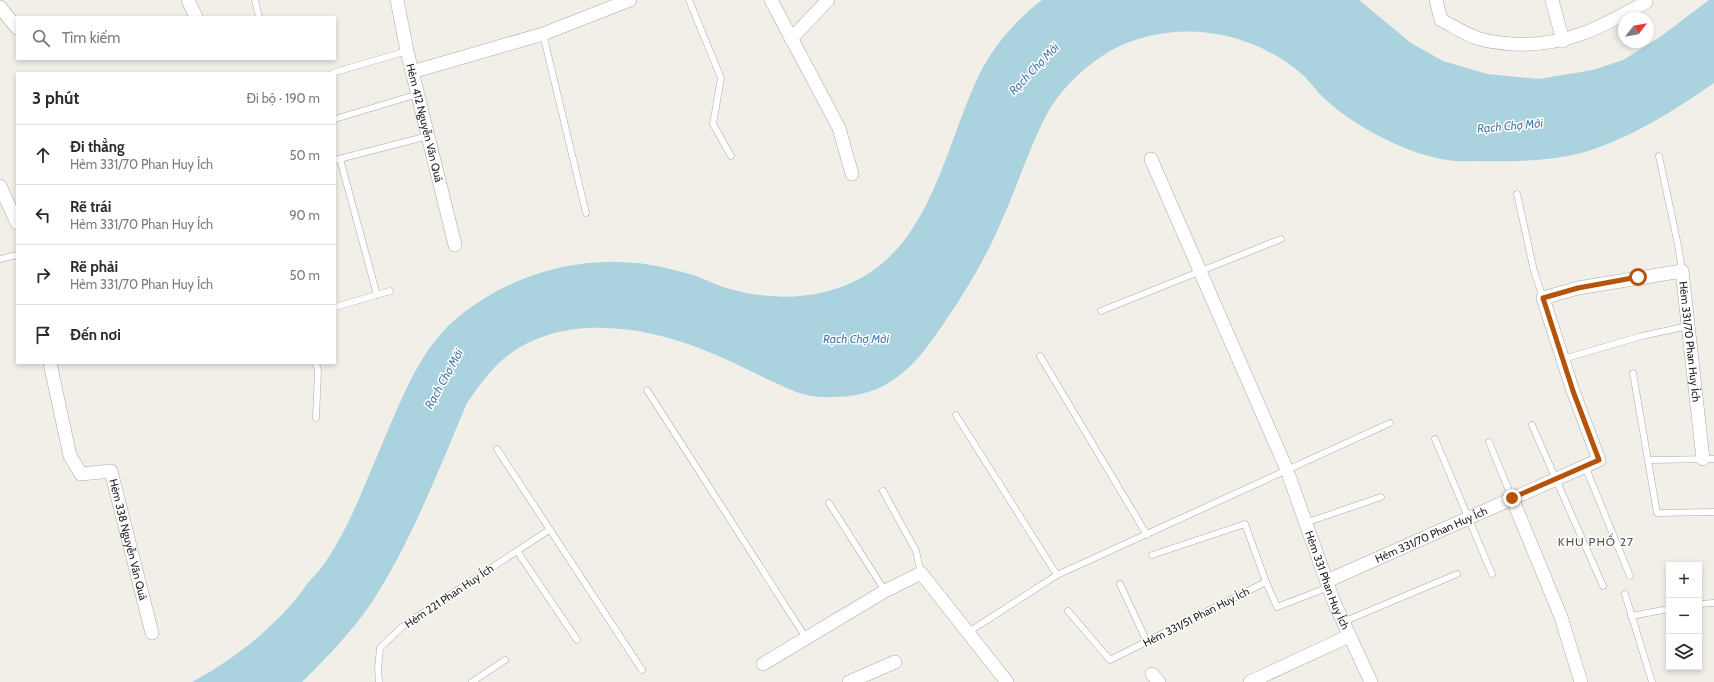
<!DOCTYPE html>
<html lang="vi">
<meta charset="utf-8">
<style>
:root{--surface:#fff;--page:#f2f2f3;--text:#2b2b33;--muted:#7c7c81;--line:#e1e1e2}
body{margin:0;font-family:Cabin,sans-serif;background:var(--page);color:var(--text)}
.controls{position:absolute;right:12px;bottom:12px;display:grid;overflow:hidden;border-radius:0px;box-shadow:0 2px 6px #0003}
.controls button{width:36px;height:36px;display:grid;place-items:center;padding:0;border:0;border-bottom:1px solid var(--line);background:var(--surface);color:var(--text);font:20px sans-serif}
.compass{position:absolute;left:1618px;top:12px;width:36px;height:36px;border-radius:50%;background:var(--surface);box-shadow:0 2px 6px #0003;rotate:59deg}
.stop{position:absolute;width:12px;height:12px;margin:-9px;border:3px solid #b45309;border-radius:50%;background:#fff}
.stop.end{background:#b45309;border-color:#fff;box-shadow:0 1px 4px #0008}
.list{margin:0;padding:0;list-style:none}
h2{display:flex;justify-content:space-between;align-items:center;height:52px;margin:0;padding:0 16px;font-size:17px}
h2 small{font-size:13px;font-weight:400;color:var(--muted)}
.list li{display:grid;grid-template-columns:26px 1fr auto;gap:12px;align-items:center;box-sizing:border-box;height:60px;padding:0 16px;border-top:1px solid var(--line)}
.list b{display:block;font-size:15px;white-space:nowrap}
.list p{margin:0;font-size:13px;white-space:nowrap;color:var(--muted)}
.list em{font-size:13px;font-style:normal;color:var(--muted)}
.icon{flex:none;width:22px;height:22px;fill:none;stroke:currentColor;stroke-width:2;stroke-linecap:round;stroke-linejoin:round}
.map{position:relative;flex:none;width:1714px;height:682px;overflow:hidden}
.search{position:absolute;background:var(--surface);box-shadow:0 2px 6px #0003;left:16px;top:16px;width:320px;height:44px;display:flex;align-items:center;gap:10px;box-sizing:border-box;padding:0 14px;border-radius:0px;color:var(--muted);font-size:15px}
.panel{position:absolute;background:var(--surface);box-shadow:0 2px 6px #0003;left:16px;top:72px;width:320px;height:292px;border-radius:0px}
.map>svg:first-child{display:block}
.water{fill:#aad3df}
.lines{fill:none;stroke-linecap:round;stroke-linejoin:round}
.lane-casing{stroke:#a9a9a9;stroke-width:7}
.street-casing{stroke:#a9a9a9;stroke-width:14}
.lane{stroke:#fff;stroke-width:6}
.street{stroke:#fff;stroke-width:13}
.route{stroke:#b45309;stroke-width:5}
.labels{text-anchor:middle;stroke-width:3;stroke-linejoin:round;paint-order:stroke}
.street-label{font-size:11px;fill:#222;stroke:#fff}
.water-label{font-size:12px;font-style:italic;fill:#4a7aab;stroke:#fff}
.neighbourhood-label{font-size:12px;letter-spacing:1px;fill:#555;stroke:#fff}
</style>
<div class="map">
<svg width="1714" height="682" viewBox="0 0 1714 682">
<rect width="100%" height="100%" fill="#f2efe9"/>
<path class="water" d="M1042,0H1359L1411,43L1443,61L1487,74L1539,79L1593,70L1623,60L1660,37L1709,0H1714V83C1675,110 1631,138 1585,152C1551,161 1514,162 1478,161C1468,161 1457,162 1447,160C1428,157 1407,150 1389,141C1366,130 1343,116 1325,99C1317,92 1311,83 1304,76C1251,29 1173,17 1110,51C1085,66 1060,89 1046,116C1028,150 1017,188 1001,222C986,258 966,291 944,323C931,342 918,361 900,375C885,387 869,393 850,396C838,397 825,398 812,396C797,394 783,386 769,380C746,369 723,357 699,348C635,323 548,313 496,366C485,377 476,390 467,403C438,471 411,543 370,605C351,633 326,658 302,682H192C228,663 262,637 289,607C296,599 302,591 308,583C313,577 319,571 324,564C350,527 365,483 383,442C403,396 421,345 463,313C520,269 596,251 666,268C676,270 686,273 696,276C707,280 718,286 730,289C774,301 820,300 861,278C929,241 945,151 974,86C988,52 1013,22 1042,0Z"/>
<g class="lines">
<defs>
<g id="lane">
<path d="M255,0L259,17"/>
<path d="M689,0L721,78L713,124L731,156"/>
<path d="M543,34L586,213"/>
<path d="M332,73L407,51"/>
<path d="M335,119L418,94"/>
<path d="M1659,156L1678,245L1682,271"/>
<path d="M340,159L377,295"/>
<path d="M335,160L428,136"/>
<path d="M1517,194L1534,271L1543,298"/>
<path d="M0,259L17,255"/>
<path d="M335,307L390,291"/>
<path d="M1101,311L1281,239"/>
<path d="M1040,356L1147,535"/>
<path d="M1563,359L1642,336L1688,326"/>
<path d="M316,363L318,371L316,418"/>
<path d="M1633,373L1657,513L1714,512"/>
<path d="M647,390L806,638"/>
<path d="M956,415L1057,575"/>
<path d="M1532,425L1603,586"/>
<path d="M1435,439L1492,574"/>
<path d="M1489,442L1512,498"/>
<path d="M497,449L642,670"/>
<path d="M1649,460L1714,459"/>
<path d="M1585,466L1630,576"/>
<path d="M883,491L916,551L921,573"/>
<path d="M829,503L885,591"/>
<path d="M1305,523L1381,497"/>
<path d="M517,551L577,640"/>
<path d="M1152,555L1245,524L1266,582"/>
<path d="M1120,584L1147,642"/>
<path d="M1625,594L1652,682"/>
<path d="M1699,604L1714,603"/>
<path d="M1068,611L1110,660L1266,582L1277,607L1329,587"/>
<path d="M1631,616L1669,609"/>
<path d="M1343,622L1457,574"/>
<path d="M967,633L1057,575L1390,423"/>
<path d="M379,682L378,669L380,648L403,626L549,530"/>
<path d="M472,682L505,660"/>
</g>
<g id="street">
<path d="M188,0L196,17"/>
<path id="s1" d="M397,0L407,51L455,245"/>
<path d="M771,0L839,128L852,174"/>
<path d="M1436,0L1441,20C1453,26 1465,34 1477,38C1488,42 1501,43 1513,44C1565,47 1602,27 1646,2V0"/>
<path d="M1552,0L1563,41"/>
<path d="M0,7L17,28"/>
<path d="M791,39L828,0"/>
<path d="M412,72L543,34L630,0"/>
<path d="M1151,159L1287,470"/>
<path d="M0,186L17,223"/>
<path id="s2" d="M50,363L70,456L81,474L111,471L152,633"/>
<path id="s3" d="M1289,476L1334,602L1371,682"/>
<path d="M1512,498L1561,617L1581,682"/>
<path id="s4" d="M1327,581L1599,460L1573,391L1543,298L1578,288L1682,271L1703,459"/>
<path d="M763,664L885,591L921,573L1007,682"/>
<path d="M1152,674L1159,682"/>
<path d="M849,682L895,662"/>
<path d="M1250,682L1349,636"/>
</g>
</defs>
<use href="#lane" class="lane-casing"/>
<use href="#street" class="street-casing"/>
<use href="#lane" class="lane"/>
<use href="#street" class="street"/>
</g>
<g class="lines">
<path class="route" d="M1512,498L1599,460L1573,391L1543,298L1578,288L1638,277"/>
</g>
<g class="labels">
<g class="street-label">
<text dy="4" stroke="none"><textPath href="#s1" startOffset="126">Hẻm 412 Nguyễn Văn Quá</textPath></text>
<text dy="4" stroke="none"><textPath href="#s4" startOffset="682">Hẻm 331/70 Phan Huy Ích</textPath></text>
<text dy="4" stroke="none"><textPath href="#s4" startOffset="114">Hẻm 331/70 Phan Huy Ích</textPath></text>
<text dy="4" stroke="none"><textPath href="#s2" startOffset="217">Hẻm 338 Nguyễn Văn Quá</textPath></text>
<text dy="4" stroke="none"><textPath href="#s3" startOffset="111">Hẻm 331 Phan Huy Ích</textPath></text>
<text transform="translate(449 596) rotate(-34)" y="4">Hẻm 221 Phan Huy Ích</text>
<text transform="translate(1196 617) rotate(-27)" y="4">Hẻm 331/51 Phan Huy Ích</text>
</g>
<g class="water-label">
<text transform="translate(1034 69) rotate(-46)" y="4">Rạch Chợ Mới</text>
<text transform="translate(1510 126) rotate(-5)" y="4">Rạch Chợ Mới</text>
<text x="856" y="343">Rạch Chợ Mới</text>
<text transform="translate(444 379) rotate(-61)" y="4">Rạch Chợ Mới</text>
</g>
<g class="neighbourhood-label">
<text x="1596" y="546">KHU PHỐ 27</text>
</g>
</g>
</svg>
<div class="controls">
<button>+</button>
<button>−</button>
<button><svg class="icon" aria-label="layers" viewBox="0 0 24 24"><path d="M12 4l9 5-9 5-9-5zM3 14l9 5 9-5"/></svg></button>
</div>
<svg class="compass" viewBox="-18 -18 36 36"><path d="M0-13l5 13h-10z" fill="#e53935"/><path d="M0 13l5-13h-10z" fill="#7c7c81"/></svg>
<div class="stop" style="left:1638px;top:277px"></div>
<div class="stop end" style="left:1512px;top:498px"></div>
<div class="search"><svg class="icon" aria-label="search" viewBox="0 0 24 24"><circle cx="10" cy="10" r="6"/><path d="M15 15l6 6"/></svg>Tìm kiếm</div>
<section class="panel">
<h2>3 phút<small>Đi bộ · 190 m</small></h2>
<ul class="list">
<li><svg class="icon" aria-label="ahead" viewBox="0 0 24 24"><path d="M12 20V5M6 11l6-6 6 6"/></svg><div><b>Đi thẳng</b><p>Hẻm 331/70 Phan Huy Ích</p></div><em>50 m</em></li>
<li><svg class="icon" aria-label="left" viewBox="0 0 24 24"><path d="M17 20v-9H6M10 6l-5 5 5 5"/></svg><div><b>Rẽ trái</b><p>Hẻm 331/70 Phan Huy Ích</p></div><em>90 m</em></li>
<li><svg class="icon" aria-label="right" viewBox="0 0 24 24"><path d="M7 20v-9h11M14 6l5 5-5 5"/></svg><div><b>Rẽ phải</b><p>Hẻm 331/70 Phan Huy Ích</p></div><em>50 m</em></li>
<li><svg class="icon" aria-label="arrive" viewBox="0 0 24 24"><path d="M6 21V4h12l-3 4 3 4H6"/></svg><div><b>Đến nơi</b></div></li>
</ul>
</section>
</div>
